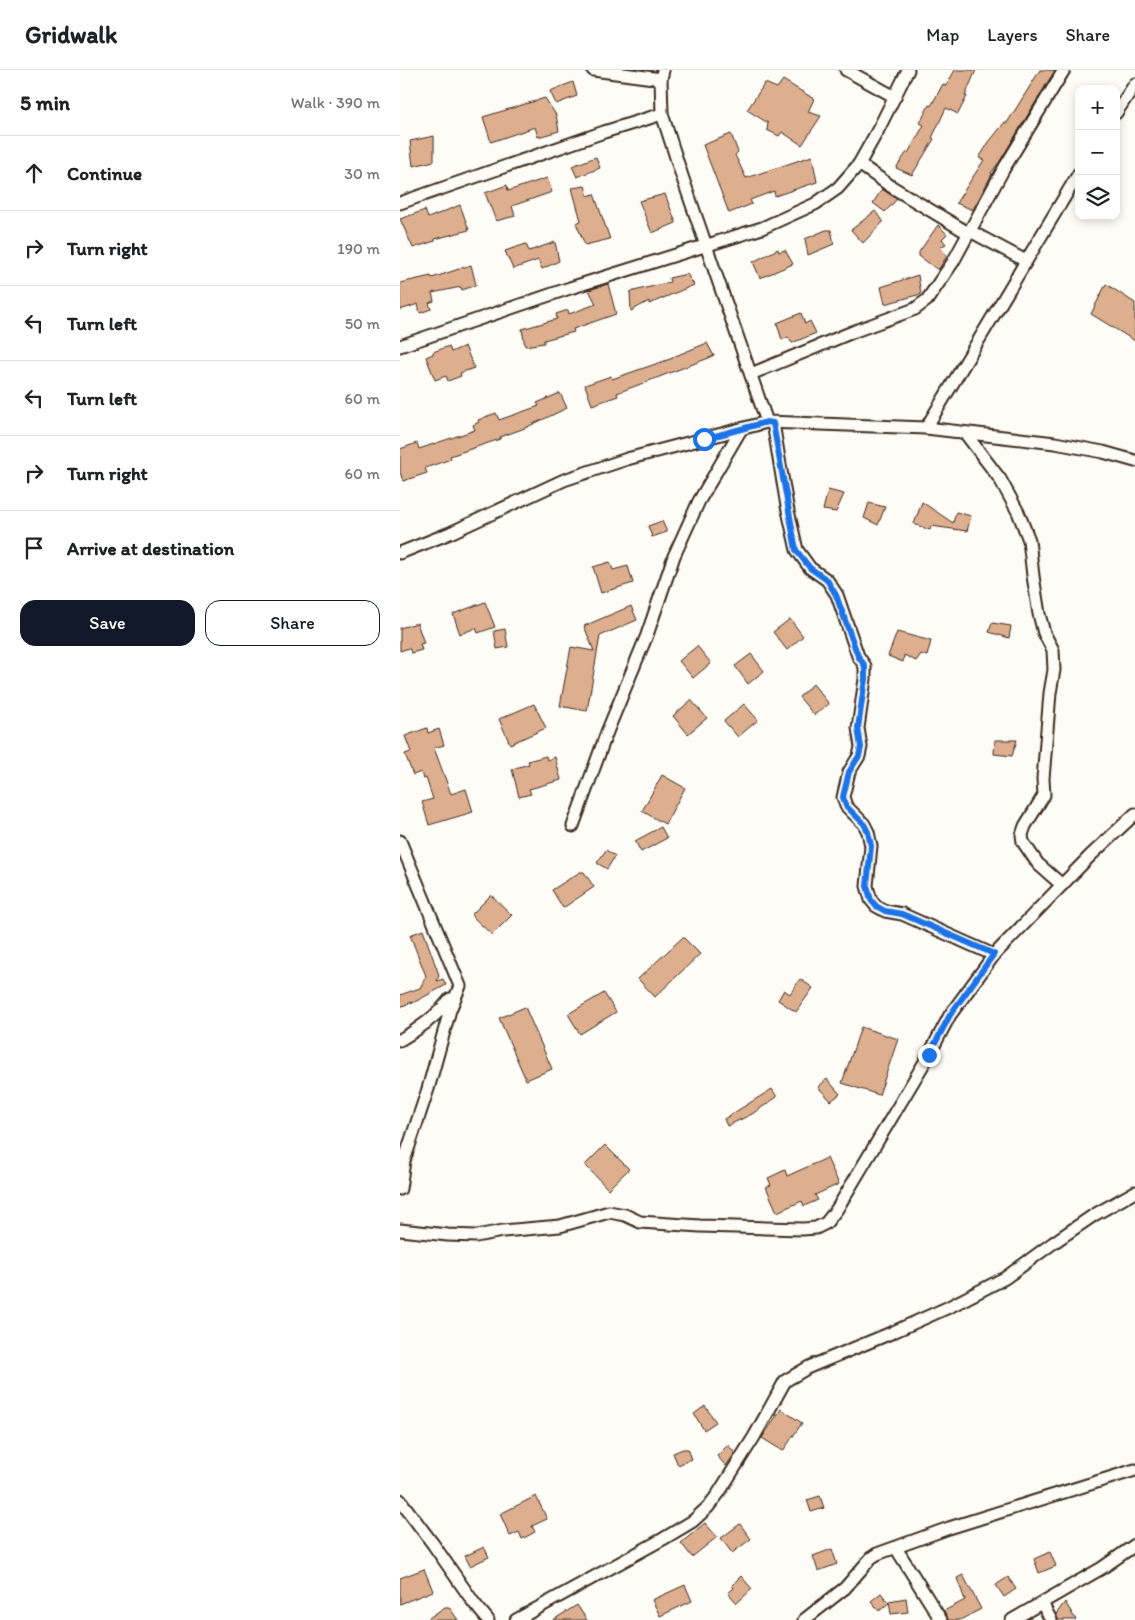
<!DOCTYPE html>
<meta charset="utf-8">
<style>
:root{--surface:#fff;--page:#f6f6f6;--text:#202124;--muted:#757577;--line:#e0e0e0;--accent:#111827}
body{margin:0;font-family:Itim,sans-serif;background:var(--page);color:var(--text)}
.controls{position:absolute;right:15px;top:15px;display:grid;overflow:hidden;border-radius:10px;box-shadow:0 2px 8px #0003}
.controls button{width:45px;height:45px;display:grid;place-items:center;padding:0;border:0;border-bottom:1px solid var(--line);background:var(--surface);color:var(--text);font:25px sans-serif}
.stop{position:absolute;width:15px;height:15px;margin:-11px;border:4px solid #1a73e8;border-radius:50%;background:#fff}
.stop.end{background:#1a73e8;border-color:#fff;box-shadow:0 1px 5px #0008}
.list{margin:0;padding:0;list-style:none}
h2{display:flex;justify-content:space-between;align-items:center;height:65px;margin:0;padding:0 20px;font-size:21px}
h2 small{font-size:16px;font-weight:400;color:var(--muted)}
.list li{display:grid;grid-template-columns:32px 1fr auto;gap:15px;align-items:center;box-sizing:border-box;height:75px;padding:0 20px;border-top:1px solid var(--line)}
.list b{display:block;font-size:19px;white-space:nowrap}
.list em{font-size:16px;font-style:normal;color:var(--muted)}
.actions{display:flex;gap:10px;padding:15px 20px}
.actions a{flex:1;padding:11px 0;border:1px solid var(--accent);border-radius:15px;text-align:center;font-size:18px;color:var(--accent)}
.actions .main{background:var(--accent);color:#fff}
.icon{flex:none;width:28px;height:28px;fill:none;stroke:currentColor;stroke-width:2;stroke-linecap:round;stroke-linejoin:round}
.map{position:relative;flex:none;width:735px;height:1550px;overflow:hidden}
header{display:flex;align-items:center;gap:30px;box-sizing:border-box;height:70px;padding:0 25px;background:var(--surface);border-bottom:1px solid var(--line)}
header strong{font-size:24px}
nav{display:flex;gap:28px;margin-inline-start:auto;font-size:18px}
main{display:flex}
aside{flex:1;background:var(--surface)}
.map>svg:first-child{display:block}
.building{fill:#deaf8f;stroke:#3b2a1e}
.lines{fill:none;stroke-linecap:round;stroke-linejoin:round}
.minor-casing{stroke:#3b2a1e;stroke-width:15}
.minor{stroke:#fdfcf7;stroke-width:11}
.route{stroke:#1a73e8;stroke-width:6}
</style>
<header>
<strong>Gridwalk</strong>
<nav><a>Map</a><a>Layers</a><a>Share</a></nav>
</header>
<main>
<aside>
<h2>5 min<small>Walk · 390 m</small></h2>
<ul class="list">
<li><svg class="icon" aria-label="ahead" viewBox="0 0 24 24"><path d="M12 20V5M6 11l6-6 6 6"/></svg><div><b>Continue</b></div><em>30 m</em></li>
<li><svg class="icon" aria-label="right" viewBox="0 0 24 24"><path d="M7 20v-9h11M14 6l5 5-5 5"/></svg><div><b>Turn right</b></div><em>190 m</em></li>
<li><svg class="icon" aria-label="left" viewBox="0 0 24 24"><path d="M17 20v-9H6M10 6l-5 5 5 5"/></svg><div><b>Turn left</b></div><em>50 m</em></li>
<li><svg class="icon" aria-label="left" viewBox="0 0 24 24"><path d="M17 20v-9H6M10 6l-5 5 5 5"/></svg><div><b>Turn left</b></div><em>60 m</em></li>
<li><svg class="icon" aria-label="right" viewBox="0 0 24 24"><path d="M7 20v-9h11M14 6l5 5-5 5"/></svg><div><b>Turn right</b></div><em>60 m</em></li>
<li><svg class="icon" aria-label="arrive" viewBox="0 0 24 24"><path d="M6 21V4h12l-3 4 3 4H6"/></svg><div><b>Arrive at destination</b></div></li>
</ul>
<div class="actions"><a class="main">Save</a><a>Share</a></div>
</aside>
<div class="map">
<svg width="735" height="1550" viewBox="0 0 735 1550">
<rect width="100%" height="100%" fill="#fdfcf7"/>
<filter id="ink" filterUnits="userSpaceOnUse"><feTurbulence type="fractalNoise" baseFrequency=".02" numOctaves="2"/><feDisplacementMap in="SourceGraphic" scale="10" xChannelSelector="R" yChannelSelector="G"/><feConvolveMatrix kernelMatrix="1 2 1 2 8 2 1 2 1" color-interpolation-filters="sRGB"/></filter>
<g filter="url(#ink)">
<g class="building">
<path d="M555,0H576L565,26H567L558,44L546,38L532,68L534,69L512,105L496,98L507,82L508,83L524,55L520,53L529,35L531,36L543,14L546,16Z"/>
<path d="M640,0H655L600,91L591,103L592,104L573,140L556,133L584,90L579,88L589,72L605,52L607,53Z"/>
<path d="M383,10L414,29L408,42L421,46L402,75L382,62L379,66L367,60L368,53L347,40L365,13L377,18Z"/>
<path d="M173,12L177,26L156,34L150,21Z"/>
<path d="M145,28L156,45L159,61L138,67L135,57L91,72L83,47Z"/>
<path d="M331,64L338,82L335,85L346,108L412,86L417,112L375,126L374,121L350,130L352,134L329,143L303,75Z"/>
<path d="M34,66V91L13,96L10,71Z"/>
<path d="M196,87L200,98L177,107L172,96Z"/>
<path d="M147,108L152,122L112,136L115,146L96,151L85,123L107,115L108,121Z"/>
<path d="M185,116L188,126L194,124L210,169L185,175L176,153L181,151L172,118Z"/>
<path d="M482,119L497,129L485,142L473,133Z"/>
<path d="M265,124L276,153L252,163L239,131Z"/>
<path d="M60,135L69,160L35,169V171L13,178L0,149L25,140L28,148Z"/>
<path d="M475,141L483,152L463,173L451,160Z"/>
<path d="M538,155L547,164L542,169L546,174L540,177L547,186L538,200L519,186V182Z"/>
<path d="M426,160H431L434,174L408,185L405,169Z"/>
<path d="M155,172L159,191L142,199L138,190L113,199L105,181L126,174L129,181Z"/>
<path d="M378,179L379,182L385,180L393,194L360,208L353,192Z"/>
<path d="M71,195L76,215L62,220L61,217L32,223L34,231L29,233L31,239L20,243L18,234L0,240V213L31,206L32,208Z"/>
<path d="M287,204L294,215L249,234V231L231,241L230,222L270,212L269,208Z"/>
<path d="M518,205L521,224L485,234L481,217Z"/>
<path d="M208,214L216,244L173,259L174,262L144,270V273L125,276L122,259L157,249L156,244L168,240L169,244L196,234L189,220Z"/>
<path d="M706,214L735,233V271L691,244Z"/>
<path d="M401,243L405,254L410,251L416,263L392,273L388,267L382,270L377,253Z"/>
<path d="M307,273L314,286L217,323L218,326L192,335L185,315L211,306L212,309L273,288V287Z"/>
<path d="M49,276L51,282L65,276L74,298L60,303L61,306L48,311L46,306L35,310L26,287L33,284V282Z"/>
<path d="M160,323L167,338L125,358L100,367V369L50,386L51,389L25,398L27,403L3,411L0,402V379L17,373L19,379L75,360L73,355L79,352L78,350L96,343L99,350L139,336L137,333Z"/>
<path d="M428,420L444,424L436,442L423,440Z"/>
<path d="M522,432L553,453L556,442L571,446L567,461L531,456L530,460L514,454Z"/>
<path d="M469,433L485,437L478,455L464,448Z"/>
<path d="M262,451L267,462L252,467L248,456Z"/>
<path d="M210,492L213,500L228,496L233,513L201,523L193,497Z"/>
<path d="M85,532L95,557L78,563L76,558L60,564L53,544Z"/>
<path d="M231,536L237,550L200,566L187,641L160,636L171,577L194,581L184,556Z"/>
<path d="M390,549L403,566L387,580L373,562Z"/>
<path d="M17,553L24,573L20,574L22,580L11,583L9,578L0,581V558Z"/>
<path d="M592,553L611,556L609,568L589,562Z"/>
<path d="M105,559L108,577L97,579L94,561Z"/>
<path d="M497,562L531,571L527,586L521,584L516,591L504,585L503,592L488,586Z"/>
<path d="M297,576L311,593L293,608L279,591Z"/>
<path d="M351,584L364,601L348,614L335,596Z"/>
<path d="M413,614L429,634L414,645L399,627Z"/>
<path d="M291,630L307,648L288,664L273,646Z"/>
<path d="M134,634L146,658L110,674L99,649Z"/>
<path d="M344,634L358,650L338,667L324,651Z"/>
<path d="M27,658L28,663L39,659L44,675L34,678L51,724L66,719L73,742L29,755L22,732L33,729L26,708L23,709L21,702L13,705L5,684L11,682L5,666Z"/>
<path d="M595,670H617L612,686L594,684Z"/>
<path d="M146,686L147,690L155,687L161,710L129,719L131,724L119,727L112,699L129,694L128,691Z"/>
<path d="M262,705L285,718L265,754L242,741Z"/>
<path d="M261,757L267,768L241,782L235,771Z"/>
<path d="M206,780L215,786L207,799L197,793Z"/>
<path d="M180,802H184L194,817L163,838L152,820Z"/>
<path d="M91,825L112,845L92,865L71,845Z"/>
<path d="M23,860L39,905L37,911L43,909L46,915L11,934L12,932L0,937V925L20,918L26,906L10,865Z"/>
<path d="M283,867L300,884L255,927L238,909Z"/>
<path d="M400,909L413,918L396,942L378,930L384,920L390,924Z"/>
<path d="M204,923L216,942L180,964L168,944Z"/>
<path d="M125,937L152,999L126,1010L99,948Z"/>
<path d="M461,957L498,969L479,1025L442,1013Z"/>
<path d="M427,1009L440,1024L431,1031L418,1017Z"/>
<path d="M372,1019L377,1027L352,1044L327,1056L324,1049Z"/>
<path d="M205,1075L229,1099L208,1119L185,1095Z"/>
<path d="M427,1088L439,1114L415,1125L418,1130L404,1136L402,1131L377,1142L366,1117L371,1115L368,1108L385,1100L387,1106Z"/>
<path d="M305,1336L316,1352L304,1360L294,1344Z"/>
<path d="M381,1339L402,1353L383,1381L362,1368Z"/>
<path d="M328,1375L335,1383L326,1396L317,1386Z"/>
<path d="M283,1379H288L292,1389L278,1395L273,1383Z"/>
<path d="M136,1426L147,1449L132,1456L135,1462L122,1469L119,1462L110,1466L100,1444Z"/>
<path d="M420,1426L424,1438L411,1442L407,1430Z"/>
<path d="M305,1453L317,1467L292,1487L281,1473Z"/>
<path d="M340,1454L351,1469L332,1483L321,1468Z"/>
<path d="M84,1477L89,1487L70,1496L65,1486Z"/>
<path d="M432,1479L437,1494L418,1501L413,1486Z"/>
<path d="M650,1482L656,1496L639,1503L634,1489Z"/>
<path d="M24,1499L33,1521L0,1534V1508Z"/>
<path d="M563,1505L581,1539L560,1550H548L544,1541L565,1530L557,1508Z"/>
<path d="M341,1506L352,1519L337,1533L328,1523L334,1518L332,1515Z"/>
<path d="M608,1507L616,1519L604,1527L596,1515Z"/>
<path d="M285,1515L292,1531L260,1546L252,1530Z"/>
<path d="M481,1523L489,1533L479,1541L471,1531Z"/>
<path d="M506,1528L508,1542L491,1544L489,1531Z"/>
<path d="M665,1532L676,1550H658L656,1544Z"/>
<path d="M177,1535L187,1550H153Z"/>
<path d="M45,1537H49L58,1550H26Z"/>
</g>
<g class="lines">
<defs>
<g id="minor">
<path d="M193,0L261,9"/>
<path d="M263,0L261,9L262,44L282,106L367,352L526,358L655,373L703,382L735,391"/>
<path d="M446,0L495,27"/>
<path d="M716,43L735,14"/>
<path d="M459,94L492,117L568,163"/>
<path d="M0,133L204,62L262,44"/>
<path d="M570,161L626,191"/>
<path d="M0,276L170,218L362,158L415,134L438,118L459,94L478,60L508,0"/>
<path d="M351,304L455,261L515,239L527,230L553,192L603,100L664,0"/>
<path d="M373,353L387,436L397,480L410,498L427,510L437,525L458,586L465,596V609L458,658L461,677L459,686L449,702L443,727L446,736L464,754L468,762L471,776L467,816L471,830L476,836L485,841L502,844L594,885"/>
<path d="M526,358L679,103"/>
<path d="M565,363L600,409L618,442L629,470L633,506L639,544L644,563L653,580L654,600L650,623L643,709L644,725L625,756L622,765L623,772L638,794L662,815"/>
<path d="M0,483L50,463L164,410L227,389L367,352"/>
<path d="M173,756L207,662L247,565L274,486L299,431L340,361"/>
<path d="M0,771L60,916L50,940L28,1019L4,1091L0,1119"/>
<path d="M0,970C19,959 37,946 50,929"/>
<path d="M0,1160L48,1165L76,1166L103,1161L160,1156L209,1142L225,1145L240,1152L300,1156L403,1159L416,1158L426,1153L437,1139L529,985L550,945L594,885L690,786L735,744"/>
<path d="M0,1430L33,1474L74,1533L88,1550"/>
<path d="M496,1478L541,1550"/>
<path d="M642,1533L651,1550"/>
<path d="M116,1550L263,1469L293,1451L308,1437L318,1424L354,1367L385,1311L409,1297L491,1263L549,1237L605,1208L653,1173L694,1145L735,1122"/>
<path d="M404,1550L445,1518L471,1488L477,1484L549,1458L735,1400"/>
<path d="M612,1550L702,1498L735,1475"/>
</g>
</defs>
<use href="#minor" class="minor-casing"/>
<use href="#minor" class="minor"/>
</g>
</g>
<g class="lines" filter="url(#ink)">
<path class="route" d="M304,369L367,352L373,353L396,480L410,498L427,510L436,525L458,586L465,596V609L458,658L461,677L459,686L449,702L443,727L446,736L464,754L468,762L471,776L467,816L471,830L476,836L485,841L502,844L594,884L550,945L529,985"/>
</g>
</svg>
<div class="controls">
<button>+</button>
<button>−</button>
<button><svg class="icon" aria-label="layers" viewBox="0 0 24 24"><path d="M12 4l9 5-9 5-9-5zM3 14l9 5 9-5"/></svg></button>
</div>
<div class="stop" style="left:304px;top:369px"></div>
<div class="stop end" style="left:529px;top:985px"></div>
</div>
</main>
